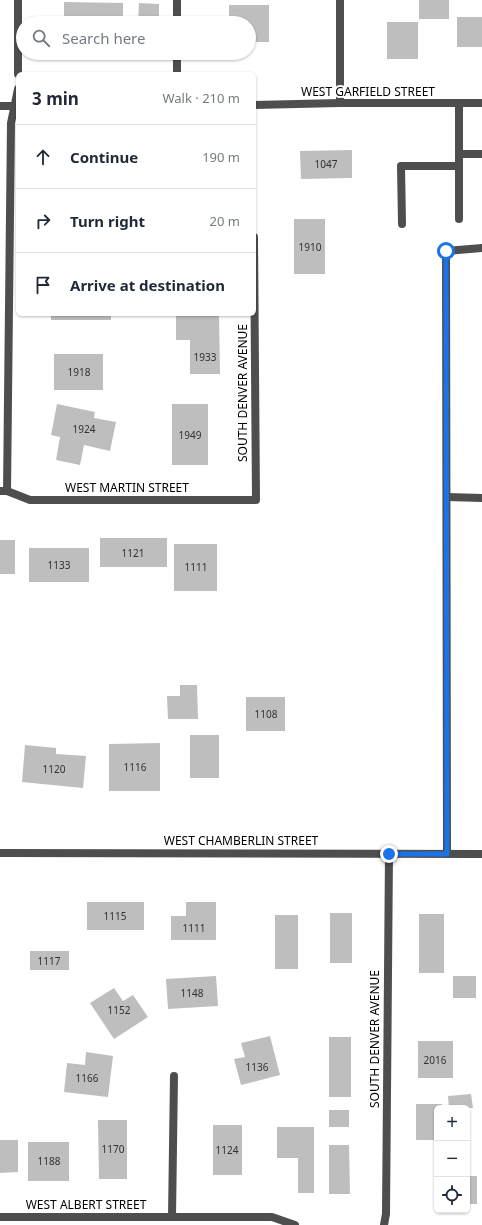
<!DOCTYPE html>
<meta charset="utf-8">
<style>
:root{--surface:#fff;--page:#f2f2f3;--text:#1f2937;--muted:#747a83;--line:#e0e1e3}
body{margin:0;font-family:"Noto Sans",sans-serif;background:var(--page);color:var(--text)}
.controls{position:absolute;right:12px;bottom:12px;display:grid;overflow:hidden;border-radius:6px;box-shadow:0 1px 3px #0004}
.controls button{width:36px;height:36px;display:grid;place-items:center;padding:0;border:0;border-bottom:1px solid var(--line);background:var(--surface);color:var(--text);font:20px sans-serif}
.stop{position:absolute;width:12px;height:12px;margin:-9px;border:3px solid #1a73e8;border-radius:50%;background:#fff}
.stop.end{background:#1a73e8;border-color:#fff;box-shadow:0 1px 4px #0008}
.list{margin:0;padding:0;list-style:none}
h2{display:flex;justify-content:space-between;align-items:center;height:52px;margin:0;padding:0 16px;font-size:17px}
h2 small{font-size:13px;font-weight:400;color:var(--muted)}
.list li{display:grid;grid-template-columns:26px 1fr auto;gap:12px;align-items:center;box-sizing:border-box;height:64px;padding:0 16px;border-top:1px solid var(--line)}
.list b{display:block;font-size:15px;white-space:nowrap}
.list em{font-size:13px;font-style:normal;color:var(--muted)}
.icon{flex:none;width:22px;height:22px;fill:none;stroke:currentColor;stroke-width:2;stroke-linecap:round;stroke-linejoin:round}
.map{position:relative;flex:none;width:482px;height:1225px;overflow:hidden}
.search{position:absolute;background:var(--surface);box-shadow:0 1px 3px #0004;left:16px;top:16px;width:240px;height:44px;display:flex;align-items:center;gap:10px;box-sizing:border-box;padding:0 14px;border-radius:22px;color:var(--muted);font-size:15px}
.panel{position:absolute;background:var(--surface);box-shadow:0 1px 3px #0004;left:16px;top:72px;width:240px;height:244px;border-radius:6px}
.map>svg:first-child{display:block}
.building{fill:#bebebe}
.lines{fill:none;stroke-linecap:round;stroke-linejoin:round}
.lane{stroke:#4e4e4e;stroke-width:8}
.street{stroke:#4e4e4e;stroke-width:8}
.route{stroke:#1a73e8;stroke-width:5}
.labels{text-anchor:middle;stroke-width:4;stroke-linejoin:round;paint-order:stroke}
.number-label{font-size:10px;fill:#303030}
.street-label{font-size:12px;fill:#000;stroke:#fff}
</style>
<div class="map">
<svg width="482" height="1225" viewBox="0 0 482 1225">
<rect width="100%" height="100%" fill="#fff"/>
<g class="building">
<rect x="419" y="0" width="30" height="19"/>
<path d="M64,2L123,3V23H64Z"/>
<path d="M139,3L159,4V23L138,22Z"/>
<path d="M229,5H269V42H249V23H229Z"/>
<rect x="457" y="17" width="25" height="30"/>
<rect x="387" y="22" width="31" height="37"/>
<rect x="76" y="53" width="41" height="6"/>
<path d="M352,150V178L301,179L300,151Z"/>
<rect x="294" y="219" width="31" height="55"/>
<rect x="51" y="314" width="60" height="6"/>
<path d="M176,314H219L220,374H190V340H176Z"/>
<rect x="54" y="354" width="49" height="36"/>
<path d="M57,404L95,412L94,418L116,422L110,451L84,445L80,465L56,460L60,437L51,435Z"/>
<rect x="172" y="404" width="36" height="61"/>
<rect x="100" y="538" width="67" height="29"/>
<rect x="0" y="540" width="15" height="34"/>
<rect x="174" y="544" width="43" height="47"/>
<rect x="29" y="548" width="60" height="34"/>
<path d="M180,685H197L198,719H168L167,696H180Z"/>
<rect x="246" y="697" width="39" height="34"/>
<rect x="190" y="735" width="29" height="43"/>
<path d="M160,743V791H109V744Z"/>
<path d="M25,745L56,748V754L86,756L83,788L22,782Z"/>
<rect x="87" y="902" width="57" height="28"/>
<path d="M186,902H216V940H171V916H186Z"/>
<rect x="330" y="913" width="22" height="50"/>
<rect x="419" y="914" width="25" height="59"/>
<rect x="275" y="915" width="23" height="54"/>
<rect x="30" y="951" width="39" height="19"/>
<path d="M216,976L218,1006L168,1009L166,979Z"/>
<rect x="453" y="976" width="23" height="22"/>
<path d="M114,988L123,1001L133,995L148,1017L114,1039L90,1003Z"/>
<path d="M270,1036L280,1075L241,1085L234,1059L245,1057L241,1043Z"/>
<rect x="329" y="1037" width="22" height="60"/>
<rect x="418" y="1041" width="35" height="37"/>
<path d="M86,1052L113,1056L108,1097L64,1092L67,1063L85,1065Z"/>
<path d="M471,1094L473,1108H449L448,1096Z"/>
<path d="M416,1104H442V1108H437V1140H416Z"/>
<rect x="329" y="1110" width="20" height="17"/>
<path d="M98,1120H127V1179H99Z"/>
<rect x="213" y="1125" width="29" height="50"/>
<path d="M277,1127H314V1193H298V1158H277Z"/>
<path d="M0,1140H18V1172L0,1173Z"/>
<rect x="28" y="1142" width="41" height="39"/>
<path d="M329,1145H349L350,1194H329Z"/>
<rect x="467" y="1176" width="10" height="28"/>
</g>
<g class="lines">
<g class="lane">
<path d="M177,0V23"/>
<path d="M177,53V74"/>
<path d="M459,104V219"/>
<path d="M459,154H482"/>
<path d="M402,224L401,166H459"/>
<path d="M447,497L482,498"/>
<path d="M447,854L446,251L482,248"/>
</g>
<g class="street">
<path d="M18,0V74"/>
<path d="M340,103V0"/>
<path d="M254,105L340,103H482"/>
<path d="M0,106H18"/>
<path d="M0,491H7L30,500H256L254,237"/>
<path d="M7,491L11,123L18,89"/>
<path d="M0,853L482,854"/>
<path d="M0,1217H272L295,1225"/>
<path d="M172,1217L174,1076"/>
<path d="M384,1225L386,1214L389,853"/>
</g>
</g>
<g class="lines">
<path class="route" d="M389,854H447L446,251"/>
</g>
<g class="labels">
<g class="number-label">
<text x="326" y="168">1047</text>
<text x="310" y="251">1910</text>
<text x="205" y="361">1933</text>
<text x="79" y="376">1918</text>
<text x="84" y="433">1924</text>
<text x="190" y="439">1949</text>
<text x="133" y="557">1121</text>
<text x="59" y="569">1133</text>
<text x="196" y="571">1111</text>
<text x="266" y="718">1108</text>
<text x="135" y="771">1116</text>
<text x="54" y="773">1120</text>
<text x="115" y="920">1115</text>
<text x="194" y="932">1111</text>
<text x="49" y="965">1117</text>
<text x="192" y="997">1148</text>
<text x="119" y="1014">1152</text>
<text x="435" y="1064">2016</text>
<text x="257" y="1071">1136</text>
<text x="87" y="1082">1166</text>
<text x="113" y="1153">1170</text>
<text x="227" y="1154">1124</text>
<text x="49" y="1165">1188</text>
</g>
<g class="street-label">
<text x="368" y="96">WEST GARFIELD STREET</text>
<text transform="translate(243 393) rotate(-90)" y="4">SOUTH DENVER AVENUE</text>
<text x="127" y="492">WEST MARTIN STREET</text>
<text x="241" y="845">WEST CHAMBERLIN STREET</text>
<text transform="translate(375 1039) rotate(-90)" y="4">SOUTH DENVER AVENUE</text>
<text x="86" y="1209">WEST ALBERT STREET</text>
</g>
</g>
</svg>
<div class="controls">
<button>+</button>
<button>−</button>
<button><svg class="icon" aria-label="locate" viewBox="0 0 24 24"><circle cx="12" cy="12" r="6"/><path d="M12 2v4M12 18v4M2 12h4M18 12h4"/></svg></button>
</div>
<div class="stop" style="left:446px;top:251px"></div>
<div class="stop end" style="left:389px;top:854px"></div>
<div class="search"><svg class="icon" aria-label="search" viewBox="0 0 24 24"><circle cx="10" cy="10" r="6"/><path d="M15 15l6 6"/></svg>Search here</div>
<section class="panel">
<h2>3 min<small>Walk · 210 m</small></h2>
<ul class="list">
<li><svg class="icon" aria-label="ahead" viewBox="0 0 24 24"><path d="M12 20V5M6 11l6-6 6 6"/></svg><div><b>Continue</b></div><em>190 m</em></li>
<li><svg class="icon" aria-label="right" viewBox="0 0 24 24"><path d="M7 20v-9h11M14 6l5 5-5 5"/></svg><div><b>Turn right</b></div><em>20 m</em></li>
<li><svg class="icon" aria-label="arrive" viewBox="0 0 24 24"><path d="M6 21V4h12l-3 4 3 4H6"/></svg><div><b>Arrive at destination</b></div></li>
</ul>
</section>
</div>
